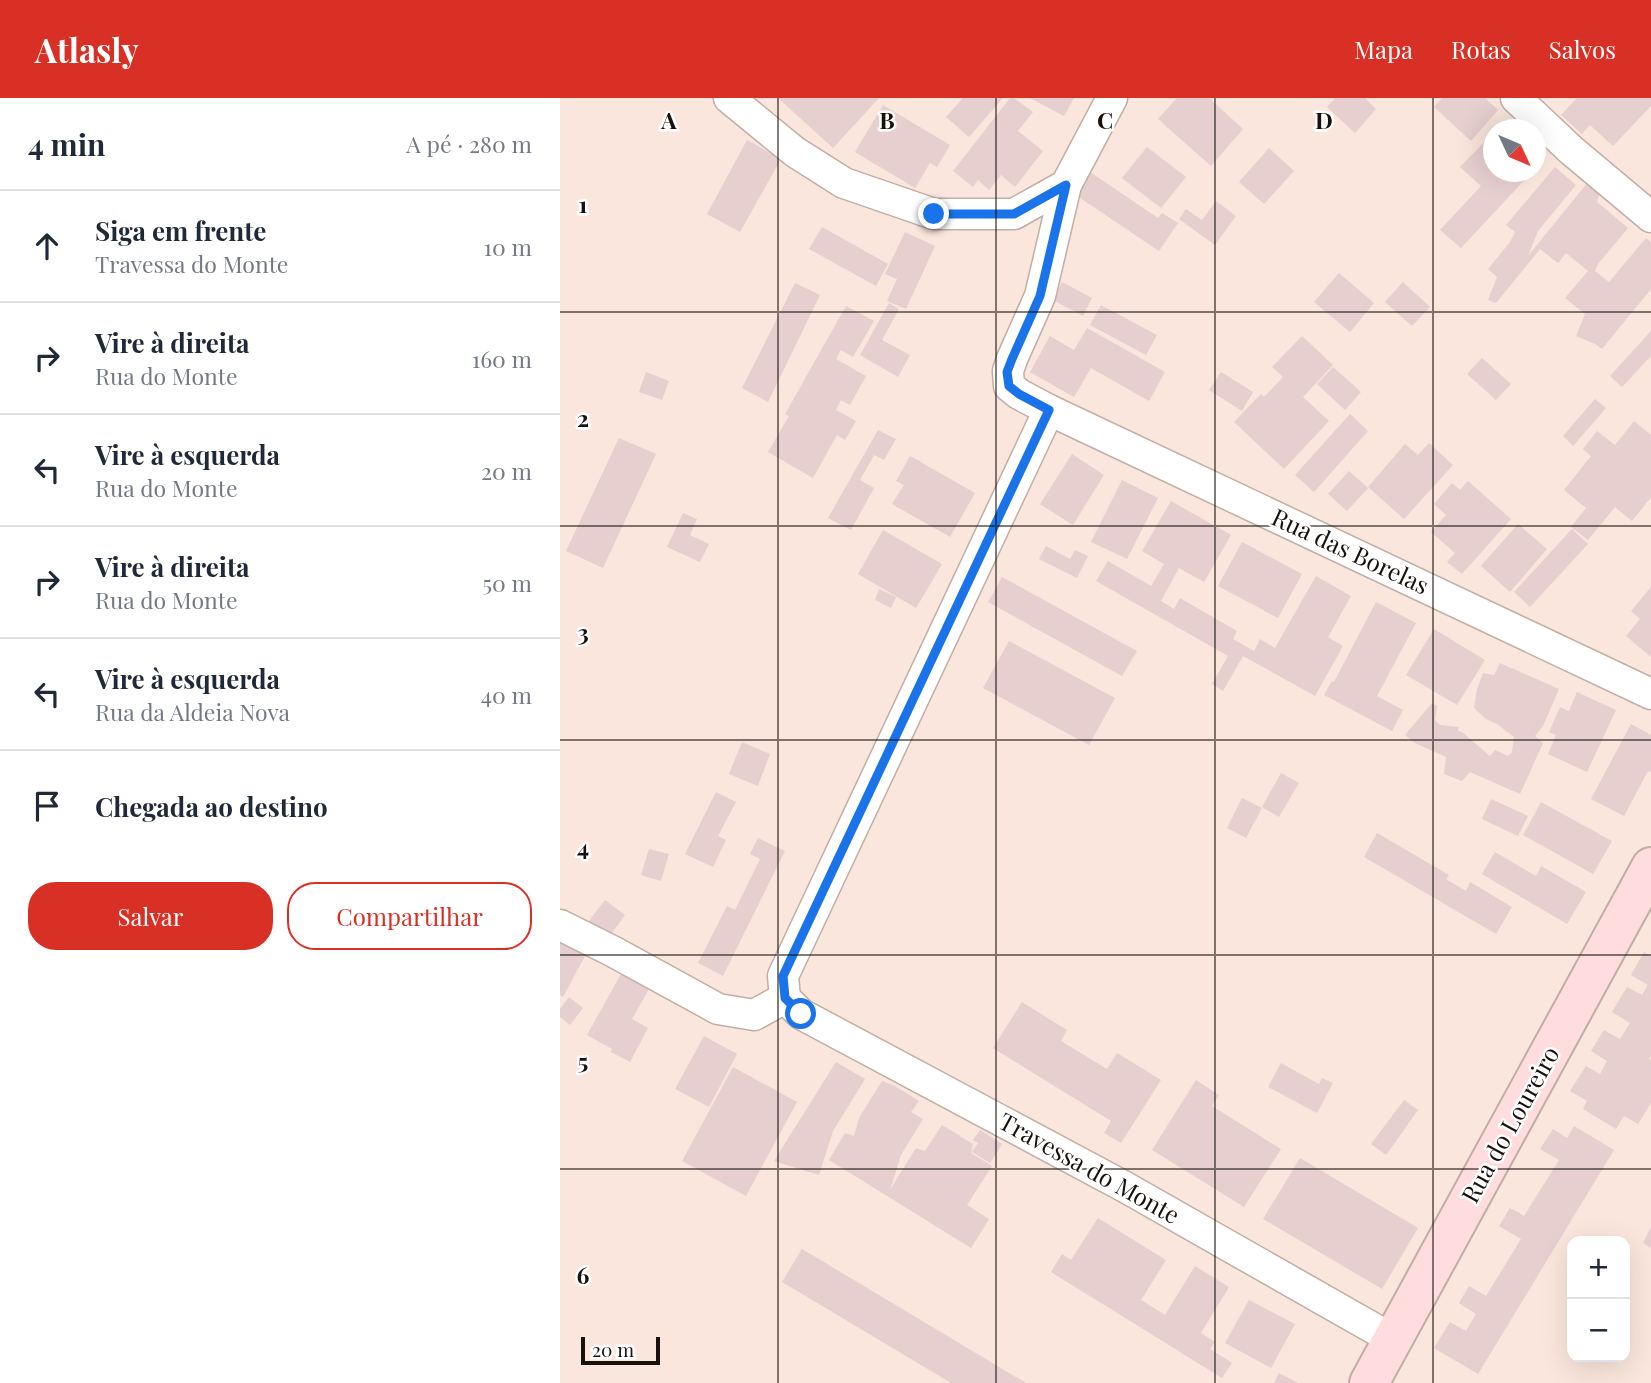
<!DOCTYPE html>
<html lang="pt">
<meta charset="utf-8">
<style>
:root{--surface:#fff;--page:#f2f2f3;--text:#1f2937;--muted:#747a83;--line:#e0e1e3;--accent:#d93025}
body{margin:0;font-family:"Playfair Display",serif;background:var(--page);color:var(--text)}
.controls{position:absolute;right:21px;bottom:21px;display:grid;overflow:hidden;border-radius:14px;box-shadow:0 7px 28px #0002}
.controls button{width:63px;height:63px;display:grid;place-items:center;padding:0;border:0;border-bottom:2px solid var(--line);background:var(--surface);color:var(--text);font:35px sans-serif}
.compass{position:absolute;left:923px;top:21px;width:63px;height:63px;border-radius:50%;background:var(--surface);box-shadow:0 7px 28px #0002;rotate:134deg}
.scale{position:absolute;left:21px;bottom:18px;width:79px;box-sizing:border-box;padding-left:7px;border:4px solid #18120e;border-top:0;font-size:19px;line-height:24px;white-space:nowrap;color:#18120e;-webkit-text-stroke:5px #fff;paint-order:stroke}
.stop{position:absolute;width:21px;height:21px;margin:-16px;border:5px solid #1a73e8;border-radius:50%;background:#fff}
.stop.end{background:#1a73e8;border-color:#fff;box-shadow:0 2px 7px #0008}
.list{margin:0;padding:0;list-style:none}
h2{display:flex;justify-content:space-between;align-items:center;height:91px;margin:0;padding:0 28px;font-size:30px}
h2 small{font-size:23px;font-weight:400;color:var(--muted)}
.list li{display:grid;grid-template-columns:46px 1fr auto;gap:21px;align-items:center;box-sizing:border-box;height:112px;padding:0 28px;border-top:2px solid var(--line)}
.list b{display:block;font-size:26px;white-space:nowrap}
.list p{margin:0;font-size:23px;white-space:nowrap;color:var(--muted)}
.list em{font-size:23px;font-style:normal;color:var(--muted)}
.actions{display:flex;gap:14px;padding:21px 28px}
.actions a{flex:1;padding:16px 0;border:2px solid var(--accent);border-radius:28px;text-align:center;font-size:24px;color:var(--accent)}
.actions .main{background:var(--accent);color:#fff}
.icon{flex:none;width:38px;height:38px;fill:none;stroke:currentColor;stroke-width:2;stroke-linecap:round;stroke-linejoin:round}
.map{position:relative;flex:none;width:1091px;height:1285px;overflow:hidden}
header{display:flex;align-items:center;gap:42px;box-sizing:border-box;height:98px;padding:0 35px;background:var(--accent);color:#fff}
header strong{font-size:33px}
nav{display:flex;gap:38px;margin-inline-start:auto;font-size:24px}
main{display:flex}
aside{flex:1;background:var(--surface)}
.map>svg:first-child{display:block}
.building{fill:#e6cfce}
.lines{fill:none;stroke-linecap:round;stroke-linejoin:round}
.minor-casing{stroke:#c0aea4;stroke-width:33}
.secondary-casing{stroke:#c0aea4;stroke-width:42}
.minor{stroke:#fff;stroke-width:30}
.secondary{stroke:#ffdcde;stroke-width:38}
.route{stroke:#1a73e8;stroke-width:9}
.grid{fill:none;stroke:#18120e;stroke-width:2;stroke-opacity:0.55}
.labels{text-anchor:middle;stroke-width:5;stroke-linejoin:round;paint-order:stroke}
.street-label{font-size:24px;fill:#18120e;stroke:#fff}
.grid-label{font-size:23px;text-anchor:middle;font-weight:bold;fill:#18120e;stroke:#fff;stroke-width:5;stroke-linejoin:round;paint-order:stroke}
</style>
<header>
<strong>Atlasly</strong>
<nav><a>Mapa</a><a>Rotas</a><a>Salvos</a></nav>
</header>
<main>
<aside>
<h2>4 min<small>A pé · 280 m</small></h2>
<ul class="list">
<li><svg class="icon" aria-label="ahead" viewBox="0 0 24 24"><path d="M12 20V5M6 11l6-6 6 6"/></svg><div><b>Siga em frente</b><p>Travessa do Monte</p></div><em>10 m</em></li>
<li><svg class="icon" aria-label="right" viewBox="0 0 24 24"><path d="M7 20v-9h11M14 6l5 5-5 5"/></svg><div><b>Vire à direita</b><p>Rua do Monte</p></div><em>160 m</em></li>
<li><svg class="icon" aria-label="left" viewBox="0 0 24 24"><path d="M17 20v-9H6M10 6l-5 5 5 5"/></svg><div><b>Vire à esquerda</b><p>Rua do Monte</p></div><em>20 m</em></li>
<li><svg class="icon" aria-label="right" viewBox="0 0 24 24"><path d="M7 20v-9h11M14 6l5 5-5 5"/></svg><div><b>Vire à direita</b><p>Rua do Monte</p></div><em>50 m</em></li>
<li><svg class="icon" aria-label="left" viewBox="0 0 24 24"><path d="M17 20v-9H6M10 6l-5 5 5 5"/></svg><div><b>Vire à esquerda</b><p>Rua da Aldeia Nova</p></div><em>40 m</em></li>
<li><svg class="icon" aria-label="arrive" viewBox="0 0 24 24"><path d="M6 21V4h12l-3 4 3 4H6"/></svg><div><b>Chegada ao destino</b></div></li>
</ul>
<div class="actions"><a class="main">Salvar</a><a>Compartilhar</a></div>
</aside>
<div class="map">
<svg width="1091" height="1285" viewBox="0 0 1091 1285">
<rect width="100%" height="100%" fill="#fae6dc"/>
<g class="building">
<path d="M218,0H319L273,50Z"/>
<path d="M403,0H443L409,39L386,19Z"/>
<path d="M450,0H454L473,14L458,33L483,53L455,89L441,77L429,92L418,82L413,89L393,73Z"/>
<path d="M470,0H514L504,18Z"/>
<path d="M617,0H649L683,31L651,68L598,21Z"/>
<path d="M775,0H805L816,11L795,35L767,9Z"/>
<path d="M882,0H925L938,12L911,43L874,9Z"/>
<path d="M1017,0H1091V8L1053,48L1030,27L1022,36L1001,17Z"/>
<path d="M323,7L390,47L377,69L370,65L355,90L295,54Z"/>
<path d="M945,22L955,32H936Z"/>
<path d="M934,34V74H972L901,150L880,132L921,88L900,69Z"/>
<path d="M187,42L221,61L180,134L147,116Z"/>
<path d="M587,49L626,79L601,110L562,80Z"/>
<path d="M709,50L734,73L704,106L679,84Z"/>
<path d="M976,50L985,60L976,70Z"/>
<path d="M995,69L1016,87L978,133L968,158L1028,84L1040,95L1037,104L1068,130L1038,166L1035,173L1049,184L1086,140L1091,144V191L1042,251L1035,246L1016,238L1025,216L1005,200L1028,173L1006,155L998,165L980,151L936,205L928,202L937,179L928,171L950,144L955,134L946,127Z"/>
<path d="M530,74L598,120L602,115L618,125L599,153L514,96Z"/>
<path d="M656,103L676,118L655,147L619,121L626,111L642,122Z"/>
<path d="M262,129L328,166L316,188L249,151Z"/>
<path d="M345,134L375,148L346,211L327,203L337,181L325,176Z"/>
<path d="M779,175L814,205L790,234L754,204Z"/>
<path d="M502,184L532,200L523,218L493,202Z"/>
<path d="M843,184L870,209L852,228L825,204Z"/>
<path d="M235,185L260,197L208,304L182,290Z"/>
<path d="M329,205L339,211L322,242L350,257L338,279L300,257Z"/>
<path d="M541,207L597,237L586,257L530,227Z"/>
<path d="M286,208L314,223L293,259L281,252L276,261L306,278L290,307L281,302L276,312L296,323L285,342L277,337L253,380L208,354L229,318L225,316Z"/>
<path d="M527,230L605,274L589,303L531,270L514,299L470,274L490,238L514,252Z"/>
<path d="M1091,233V258L1062,289L1050,278Z"/>
<path d="M742,238L773,267L743,299L769,323L724,371L674,324L701,296L704,299L723,279L712,269Z"/>
<path d="M922,260L951,286L936,302L907,276Z"/>
<path d="M773,269L801,294L785,312L757,286Z"/>
<path d="M86,274L109,283L102,302L79,294Z"/>
<path d="M661,274L693,294L682,313L649,292Z"/>
<path d="M1035,301L1046,310L1013,348L1003,338Z"/>
<path d="M790,316L808,333L754,394L735,377Z"/>
<path d="M1074,323L1091,337V399L1072,423L1055,409L1028,442L1011,429L1026,410L1004,392L1031,358L1023,351L1037,333L1055,347Z"/>
<path d="M318,332L336,341L324,362L314,357L300,382L314,390L291,432L268,420Z"/>
<path d="M59,340L96,356L43,470L6,453Z"/>
<path d="M869,345L893,367L844,421L808,389L845,346L858,357Z"/>
<path d="M512,356L544,377L513,427L480,406Z"/>
<path d="M350,358L415,395L390,439L332,406L344,387L336,383Z"/>
<path d="M789,373L808,390L787,413L768,396Z"/>
<path d="M562,382L598,400L567,461L531,444Z"/>
<path d="M908,383L951,421L902,476L887,464L895,455L871,434L886,417L874,406L892,385L900,392Z"/>
<path d="M611,403L671,437L644,484L619,470L601,503L614,511L620,500L677,533L673,541L694,553L700,541L715,550L756,478L791,498L768,539L783,548L755,598L683,558L663,593L652,586L668,558L536,483L548,463L591,488L604,466L582,453Z"/>
<path d="M123,415L137,421L130,437L149,446L140,464L107,449Z"/>
<path d="M958,426L987,451L950,494L921,468Z"/>
<path d="M1012,431L1028,446L970,509L954,494Z"/>
<path d="M323,432L382,466L356,510L298,476Z"/>
<path d="M682,444L742,476L718,520L658,488Z"/>
<path d="M486,448L510,461L515,452L528,458L517,480L479,461Z"/>
<path d="M442,479L577,553L562,578L428,504Z"/>
<path d="M1091,489V559L1066,538L1080,521L1071,513Z"/>
<path d="M319,491L336,499L331,510L315,502Z"/>
<path d="M816,504L856,525L817,598L843,612L832,633L764,597L772,583L774,584Z"/>
<path d="M874,531L925,562L897,607L846,577Z"/>
<path d="M449,543L555,600L529,647L423,590Z"/>
<path d="M940,565L999,591L983,628L975,638L983,645L960,696L910,674L902,683L884,676L886,659L855,645L845,637L872,605L877,608L875,622L880,627L899,629L898,633L902,634L930,658L935,652L948,658L952,654L954,639L937,626L926,621L914,610L917,591L923,575L934,577Z"/>
<path d="M1017,594L1056,612L1027,674L988,656L996,637L989,634L1000,609L1009,613Z"/>
<path d="M1071,626L1091,637V674L1088,673L1064,718L1031,701Z"/>
<path d="M182,644L210,656L198,688L169,676Z"/>
<path d="M721,675L739,685L719,719L702,709Z"/>
<path d="M156,694L176,704L158,738L166,742L153,769L125,756Z"/>
<path d="M682,700L702,710L686,740L667,730Z"/>
<path d="M931,701L968,718L958,738L922,721Z"/>
<path d="M981,704L1052,743L1033,776L963,737Z"/>
<path d="M817,735L889,777L886,781L906,793L910,784L952,809L936,836L804,759Z"/>
<path d="M198,740L225,753L163,878L138,865L167,808L175,812L200,761L190,756Z"/>
<path d="M89,751L109,756L101,783L81,777Z"/>
<path d="M935,754L976,778L981,768L1026,794L1007,826L922,776Z"/>
<path d="M45,802L65,817L46,843L25,828Z"/>
<path d="M0,842L26,856L3,899L0,897Z"/>
<path d="M1084,854L1091,858V958L1089,961L1091,962V1005L1078,1026L1064,1018L1056,1031L1023,1011L1027,1003L1010,993L1026,968L1040,976L1047,963L1031,953L1044,932L1060,941L1070,925L1052,914L1067,889L1082,897L1088,887L1071,877Z"/>
<path d="M61,876L89,891L72,921L88,930L70,964L51,954L52,951L27,937Z"/>
<path d="M9,899L23,910L10,927L0,919V911Z"/>
<path d="M462,904L507,932L501,943L547,971L557,955L601,982L561,1045L544,1035L551,1023L433,950Z"/>
<path d="M144,938L177,956L149,1009L115,991Z"/>
<path d="M276,964L305,981L273,1033L259,1077L214,1063Z"/>
<path d="M721,965L759,986L762,980L773,985L757,1015L708,989Z"/>
<path d="M173,969L237,1004L186,1098L122,1063Z"/>
<path d="M636,982L659,997L652,1008L721,1051L684,1109L592,1052Z"/>
<path d="M322,983L333,987L359,1003L351,1014L363,1021L341,1057L330,1092L356,1050L365,1053L382,1027L413,1046L411,1055L432,1068L407,1107L429,1121L411,1150L269,1062L285,1035L294,1038L299,1020Z"/>
<path d="M844,1002L858,1012L826,1057L811,1046Z"/>
<path d="M1014,1028L1054,1052L918,1276L874,1250L890,1224L906,1233L916,1216L899,1205L909,1188L926,1198L961,1141L939,1128L950,1110L964,1118L999,1062L980,1051L993,1031L1007,1040Z"/>
<path d="M420,1032L442,1046L430,1065L412,1054L418,1045L413,1042Z"/>
<path d="M740,1060L858,1130L822,1191L703,1121Z"/>
<path d="M538,1120L606,1162L581,1202L605,1217L635,1168L669,1189L641,1235L655,1244L650,1251L672,1265L662,1280L491,1174L502,1156L511,1162Z"/>
<path d="M1091,1129V1150L1083,1145Z"/>
<path d="M242,1151L466,1285H391L222,1184Z"/>
<path d="M689,1202L735,1226L711,1270L665,1245Z"/>
<path d="M719,1275L738,1285H714Z"/>
</g>
<g class="lines">
<defs>
<g id="minor">
<path d="M169,0L235,54L284,85L374,116H454L506,87L552,0"/>
<path d="M956,0L1011,52L1091,119"/>
<path d="M489,312L1091,596"/>
<path d="M0,827L54,854L158,911L194,917L225,900"/>
<path d="M225,900L223,878L489,312L459,296L449,288L448,273L452,261L480,198L506,87"/>
<path d="M225,900L241,916L565,1089L834,1242"/>
</g>
<path id="secondary" d="M809,1285L1091,769"/>
</defs>
<use href="#minor" class="minor-casing"/>
<use href="#secondary" class="secondary-casing"/>
<use href="#minor" class="minor"/>
<use href="#secondary" class="secondary"/>
</g>
<g class="lines">
<path class="route" d="M241,916L225,900L223,878L489,312L459,296L449,288L447,274L452,261L480,198L506,87L454,116H374"/>
</g>
<path class="grid" d="M218,0V1285M436,0V1285M655,0V1285M873,0V1285M0,214H1091M0,428H1091M0,642H1091M0,857H1091M0,1071H1091"/>
<g class="labels">
<g class="street-label">
<text transform="translate(790 454) rotate(25)" y="8">Rua das Borelas</text>
<text transform="translate(951 1027) rotate(-61)" y="8">Rua do Loureiro</text>
<text transform="translate(529 1071) rotate(29)" y="8">Travessa do Monte</text>
</g>
</g>
<g class="grid-label">
<text x="109" y="31">A</text>
<text x="327" y="31">B</text>
<text x="545" y="31">C</text>
<text x="764" y="31">D</text>
<text x="23" y="115">1</text>
<text x="23" y="329">2</text>
<text x="23" y="543">3</text>
<text x="23" y="758">4</text>
<text x="23" y="972">5</text>
<text x="23" y="1186">6</text>
</g>
</svg>
<div class="controls">
<button>+</button>
<button>−</button>
</div>
<svg class="compass" viewBox="-18 -18 36 36"><path d="M0-13l5 13h-10z" fill="#e53935"/><path d="M0 13l5-13h-10z" fill="#747a83"/></svg>
<div class="scale">20 m</div>
<div class="stop" style="left:241px;top:916px"></div>
<div class="stop end" style="left:374px;top:116px"></div>
</div>
</main>
